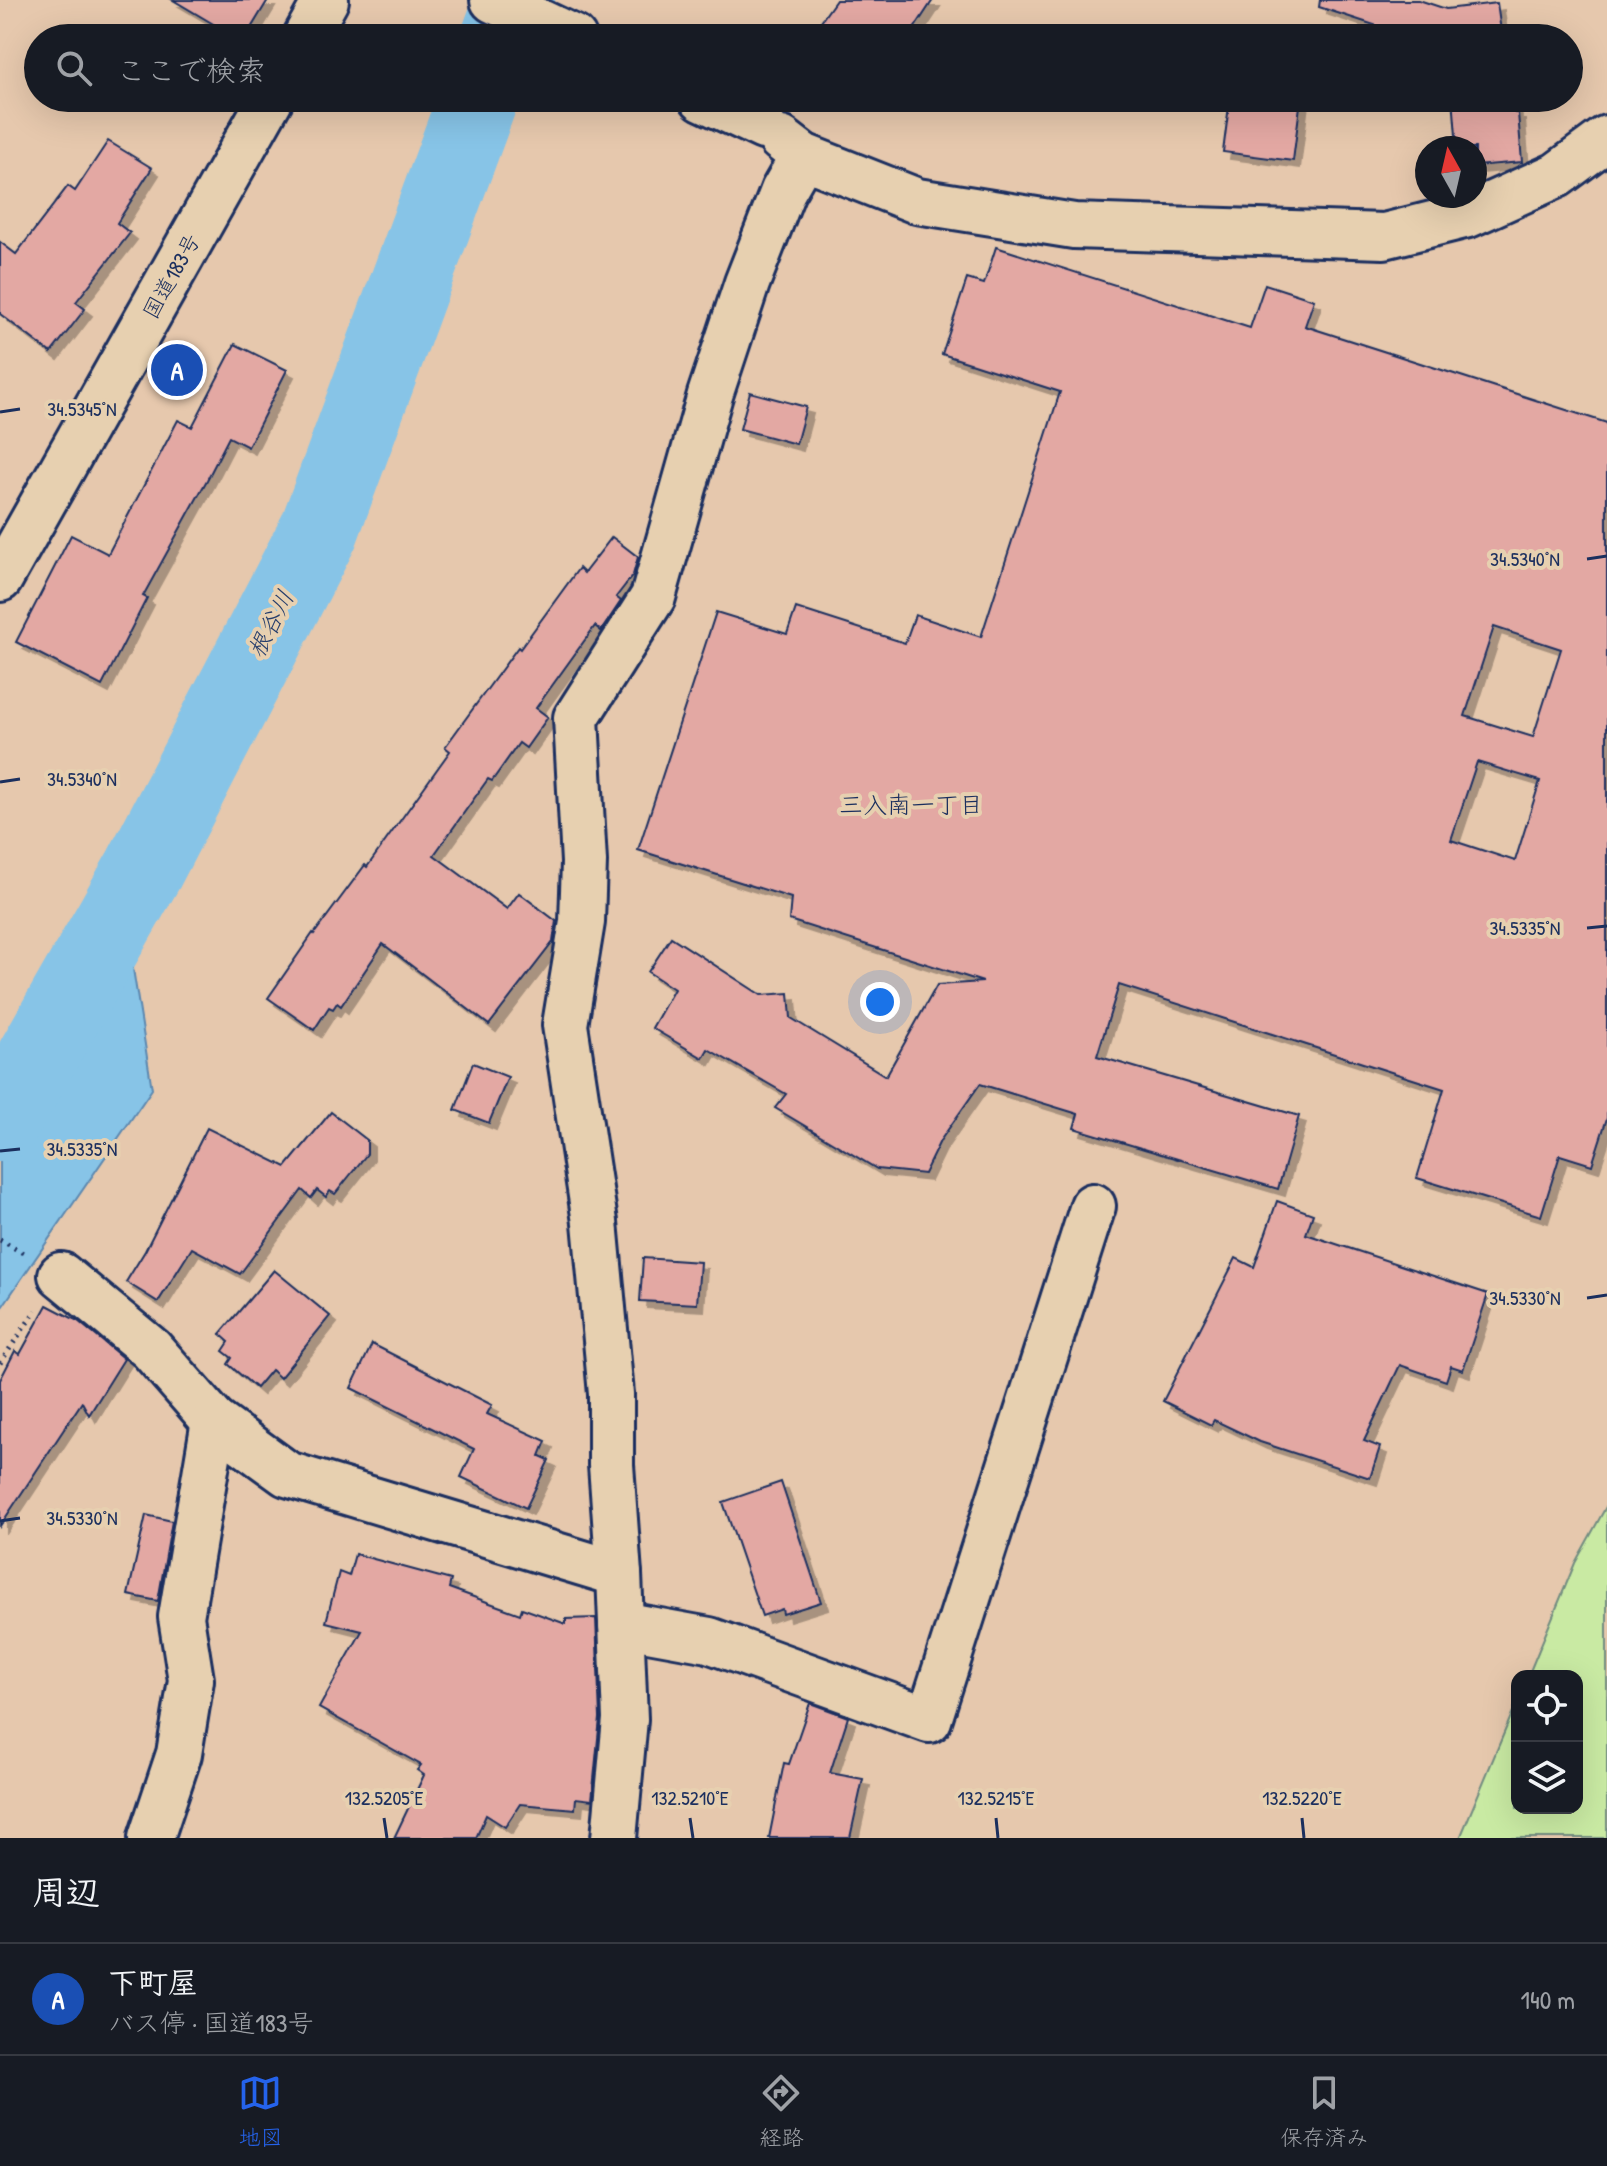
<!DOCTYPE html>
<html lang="ja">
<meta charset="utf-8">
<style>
:root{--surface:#171b24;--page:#20242c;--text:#f1f3f6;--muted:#9ea1a6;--line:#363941;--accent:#2563eb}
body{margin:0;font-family:"Patrick Hand","Klee One",sans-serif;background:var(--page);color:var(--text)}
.controls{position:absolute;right:24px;bottom:24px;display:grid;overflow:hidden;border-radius:16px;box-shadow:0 8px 32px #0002}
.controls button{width:72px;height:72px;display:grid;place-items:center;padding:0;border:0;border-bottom:2px solid var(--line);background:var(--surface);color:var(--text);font:40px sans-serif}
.compass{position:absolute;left:1415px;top:136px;width:72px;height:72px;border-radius:50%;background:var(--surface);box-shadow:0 8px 32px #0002;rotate:352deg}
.you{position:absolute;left:880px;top:1002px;width:28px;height:28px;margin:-20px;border:6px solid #fff;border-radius:50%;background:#1a73e8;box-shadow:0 0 0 12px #1a73e833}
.badge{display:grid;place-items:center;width:52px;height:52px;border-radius:50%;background:var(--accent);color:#fff;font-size:26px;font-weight:700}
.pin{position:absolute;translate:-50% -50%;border:4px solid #fff;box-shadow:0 2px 8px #0006}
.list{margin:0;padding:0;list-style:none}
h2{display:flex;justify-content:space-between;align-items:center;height:104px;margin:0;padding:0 32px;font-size:34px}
h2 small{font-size:26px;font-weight:400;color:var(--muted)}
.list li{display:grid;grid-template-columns:52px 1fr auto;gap:24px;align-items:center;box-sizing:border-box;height:112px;padding:0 32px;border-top:2px solid var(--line)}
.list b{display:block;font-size:30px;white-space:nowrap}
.list p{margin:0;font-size:26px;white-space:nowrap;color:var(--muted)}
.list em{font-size:26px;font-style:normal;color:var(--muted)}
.icon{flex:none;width:44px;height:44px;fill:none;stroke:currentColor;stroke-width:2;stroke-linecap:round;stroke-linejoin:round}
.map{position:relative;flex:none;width:1607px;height:1838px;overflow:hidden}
.search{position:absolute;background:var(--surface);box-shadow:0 8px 32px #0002;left:24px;right:24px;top:24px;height:88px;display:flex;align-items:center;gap:20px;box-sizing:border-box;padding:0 28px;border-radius:44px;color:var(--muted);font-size:30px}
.sheet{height:216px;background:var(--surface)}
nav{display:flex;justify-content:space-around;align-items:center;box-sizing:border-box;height:112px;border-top:2px solid var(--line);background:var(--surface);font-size:22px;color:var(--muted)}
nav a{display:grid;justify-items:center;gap:4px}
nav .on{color:var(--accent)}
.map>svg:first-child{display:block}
.green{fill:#c9eaa3;stroke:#728c80;stroke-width:2}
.water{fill:#87c4e7;stroke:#5c88b0;stroke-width:2}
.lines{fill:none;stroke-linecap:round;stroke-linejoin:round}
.river{stroke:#87c4e7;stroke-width:80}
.building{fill:#e3a8a3;stroke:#1b2f5e;stroke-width:2;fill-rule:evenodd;filter:url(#shadow)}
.minor-casing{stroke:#1b2f5e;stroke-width:50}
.tertiary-casing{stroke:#1b2f5e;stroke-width:50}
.trunk-casing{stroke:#1b2f5e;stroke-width:50}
.path{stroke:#1b2f5e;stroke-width:5;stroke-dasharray:2 6;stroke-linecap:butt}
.minor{stroke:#e7d0b0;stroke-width:44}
.tertiary{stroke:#e7d0b0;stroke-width:44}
.trunk{stroke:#e7d0b0;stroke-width:44}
.ticks{fill:none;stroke:#1b2f5e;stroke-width:3}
.labels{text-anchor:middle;stroke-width:8;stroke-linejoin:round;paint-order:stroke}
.street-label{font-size:22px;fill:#1b2f5e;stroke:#e7d0b0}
.water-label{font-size:24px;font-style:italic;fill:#263e6c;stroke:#e7d0b0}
.neighbourhood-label{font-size:24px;fill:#1b2f5e;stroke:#e7d0b0}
.ticks-label{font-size:20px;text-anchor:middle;fill:#1b2f5e;stroke:#e7d0b0;stroke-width:8;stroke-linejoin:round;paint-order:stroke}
</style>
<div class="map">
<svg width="1607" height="1838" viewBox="0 0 1607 1838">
<defs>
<filter id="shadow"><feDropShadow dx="7" dy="7" stdDeviation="0" flood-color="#0004"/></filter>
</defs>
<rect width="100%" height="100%" fill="#e6c8ad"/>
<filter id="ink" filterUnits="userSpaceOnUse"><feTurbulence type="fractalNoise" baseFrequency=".0125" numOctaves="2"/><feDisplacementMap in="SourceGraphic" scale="16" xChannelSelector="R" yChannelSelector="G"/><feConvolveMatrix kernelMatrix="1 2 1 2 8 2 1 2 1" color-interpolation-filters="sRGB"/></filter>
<g filter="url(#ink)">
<path class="green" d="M1607,1505V1838H1460L1517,1702V1808H1577V1676H1528L1575,1563Z"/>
<path class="water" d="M128,937L152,1089L0,1310V1076Z"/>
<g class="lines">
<g class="river">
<path d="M501,38L515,0"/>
<path d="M0,1122L144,869L319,531L478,98"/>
</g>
</g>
<g class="building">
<path d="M173,0H268L245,38H237Z"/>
<path d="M836,0H933L908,38H809Z"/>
<path d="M1320,0H1419L1446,9L1497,3L1502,38H1414L1319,7Z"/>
<path d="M1230,98H1301L1293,161L1223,152Z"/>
<path d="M1453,98H1514L1515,113H1518L1522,162L1475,166V148H1457Z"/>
<path d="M108,141L152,168L117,223L130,233L76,302L85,309L51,353L0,314V242L16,254L68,186L75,191Z"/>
<path d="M996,247L1250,328L1265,284L1314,300L1305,326L1607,423V1118L1592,1165L1560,1155L1541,1216L1417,1178L1444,1089L1119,985L1097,1056L1299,1116L1278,1189L1074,1128L1078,1114L980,1084L940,1141L924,1174L877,1169L775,1108L786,1094L708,1049L703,1058L652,1028L674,989L648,972L671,937L761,995L789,993L791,1018L886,1076L937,985L983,982L789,920L791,898L638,850L716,612L787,634L796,608L905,643L915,615L981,637L1060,392L942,354L967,279L984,284ZM1494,627L1561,649L1533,737L1465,716ZM1477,762L1540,781L1515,861L1451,840Z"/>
<path d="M235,344L287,370L248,447L229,437L207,480L143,596L147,598L102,686L16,642L71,535L108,554L178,420L192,427Z"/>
<path d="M750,392L806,407L796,444L740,429Z"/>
<path d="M612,537L638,557L633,575L616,597L621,601L601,631L595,626L536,708L548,717L526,748L519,743L492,781L488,779L434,855L507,909L519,893L556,921L553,942L489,1025L383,944L341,1006L337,1003L333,1009L329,1007L314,1030L268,998L313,933L314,934L365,865L367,867L450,751L445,747L518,647L520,649L579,568L584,573Z"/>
<path d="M473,1063L508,1077L489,1123L455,1110Z"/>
<path d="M331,1112L367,1140V1154L335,1194L330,1191L326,1197L317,1190L311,1198L302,1190L240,1274L192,1248L158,1302L126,1282L145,1251L207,1128L286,1167Z"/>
<path d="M1277,1201L1313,1214L1306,1234L1488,1294L1463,1370L1451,1366L1446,1381L1400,1365L1364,1441L1380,1447L1370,1478L1260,1442L1214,1420L1211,1425L1163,1401L1236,1258L1254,1267Z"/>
<path d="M643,1258L700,1262L697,1304L640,1301Z"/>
<path d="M274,1270L330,1316L280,1378L271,1370L256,1388L228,1364L232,1358L223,1351L229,1342L220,1334Z"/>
<path d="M47,1305L78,1321L124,1359L89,1415L82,1402L0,1526V1380L15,1351L20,1354Z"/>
<path d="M372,1344L492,1405L487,1414L546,1441L540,1456L549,1460L526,1508L461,1477L474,1449L351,1388Z"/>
<path d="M781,1482L821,1602L783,1614L782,1609L762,1616L723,1502Z"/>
<path d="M146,1515L172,1521L158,1601L128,1595Z"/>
<path d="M355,1554L451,1580L449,1588L520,1614L522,1608L566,1624V1619L596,1618L600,1718L592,1800L576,1798L575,1809L520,1804L505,1827L486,1815L476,1838H394L424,1775L417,1770L421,1765L319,1708L362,1631L326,1622L339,1572L349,1576Z"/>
<path d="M810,1703L848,1717L830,1773L863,1779L850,1838H769L784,1763L789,1764Z"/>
</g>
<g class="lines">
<defs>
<g id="minor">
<path d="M781,139L803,156L917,201L1074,226L1384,236L1468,215L1557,175L1607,138"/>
<path d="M61,1275L151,1349L214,1421L287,1474L619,1574"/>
<path d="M621,1624L709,1640L929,1720L1093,1206"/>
<path d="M151,1838L179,1754L191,1680L181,1617L214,1421"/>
<path d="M614,1838L625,1719L619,1574L611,1465V1394L595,1222L565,1025L582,922L584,862L576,718L653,597L710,395L747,283L783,191L803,156"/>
</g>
<g id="tertiary">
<path d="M493,0L574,38"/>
<path d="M702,98L764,127"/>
</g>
<g id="trunk">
<path d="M305,38L326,0"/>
<path d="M0,579L271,98"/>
</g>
</defs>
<use href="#minor" class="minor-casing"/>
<use href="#tertiary" class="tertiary-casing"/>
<use href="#trunk" class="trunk-casing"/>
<g class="path">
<path d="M0,1240L23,1253"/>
<path d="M0,1363L36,1310"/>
</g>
<use href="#minor" class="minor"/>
<use href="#tertiary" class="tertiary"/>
<use href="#trunk" class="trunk"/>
</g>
</g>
<path class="ticks" d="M0,412L20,409M1587,559L1607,556M0,782L20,779M1587,928L1607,926M0,1151L20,1149M1587,1298L1607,1295M0,1521L20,1518M384,1818L387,1838M690,1818L693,1838M996,1818L998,1838M1302,1818L1304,1838"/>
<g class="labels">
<g class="street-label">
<text transform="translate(171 276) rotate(-61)" y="8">国道183号</text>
</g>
<g class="water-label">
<text transform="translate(271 624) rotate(-63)" y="8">根谷川</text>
</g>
<g class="neighbourhood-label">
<text x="911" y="813">三入南一丁目</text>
</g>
</g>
<g class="ticks-label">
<text x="82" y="416">34.5345°N</text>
<text x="1525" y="566">34.5340°N</text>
<text x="82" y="786">34.5340°N</text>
<text x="1525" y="935">34.5335°N</text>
<text x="82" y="1156">34.5335°N</text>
<text x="1525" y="1305">34.5330°N</text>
<text x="82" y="1525">34.5330°N</text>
<text x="384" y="1805">132.5205°E</text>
<text x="690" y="1805">132.5210°E</text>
<text x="996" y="1805">132.5215°E</text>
<text x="1302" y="1805">132.5220°E</text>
</g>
</svg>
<div class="controls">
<button><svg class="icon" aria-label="locate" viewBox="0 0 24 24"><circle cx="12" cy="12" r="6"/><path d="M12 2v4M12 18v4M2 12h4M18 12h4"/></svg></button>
<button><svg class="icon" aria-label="layers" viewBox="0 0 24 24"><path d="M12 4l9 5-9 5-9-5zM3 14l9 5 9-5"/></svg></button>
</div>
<svg class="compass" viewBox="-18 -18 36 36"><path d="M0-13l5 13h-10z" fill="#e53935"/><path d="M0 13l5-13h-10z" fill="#9ea1a6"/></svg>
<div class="you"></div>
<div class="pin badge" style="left:177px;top:370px;background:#1a4fb4">A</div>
<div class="search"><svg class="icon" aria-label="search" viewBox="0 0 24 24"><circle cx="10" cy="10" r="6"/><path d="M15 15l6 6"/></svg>ここで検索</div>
</div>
<section class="sheet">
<h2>周辺<small></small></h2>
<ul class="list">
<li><span class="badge" style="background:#1a4fb4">A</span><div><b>下町屋</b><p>バス停 · 国道183号</p></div><em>140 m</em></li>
</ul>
</section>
<nav>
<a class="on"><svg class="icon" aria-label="map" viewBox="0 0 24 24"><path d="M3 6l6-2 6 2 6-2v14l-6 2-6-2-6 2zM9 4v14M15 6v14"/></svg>地図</a>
<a><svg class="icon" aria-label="directions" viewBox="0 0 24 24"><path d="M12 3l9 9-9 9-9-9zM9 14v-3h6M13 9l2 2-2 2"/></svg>経路</a>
<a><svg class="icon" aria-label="saved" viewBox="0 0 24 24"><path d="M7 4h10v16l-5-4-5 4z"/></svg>保存済み</a>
</nav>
